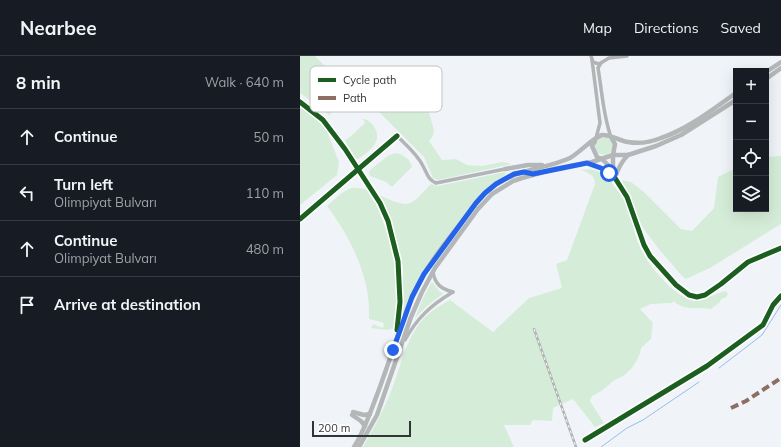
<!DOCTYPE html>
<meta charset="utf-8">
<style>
:root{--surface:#171b24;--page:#242831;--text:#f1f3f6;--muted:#9ea1a6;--line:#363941}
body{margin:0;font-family:Mulish,sans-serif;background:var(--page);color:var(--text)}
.controls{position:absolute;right:12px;top:12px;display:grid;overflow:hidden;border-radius:0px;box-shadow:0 4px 16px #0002}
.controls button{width:36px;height:36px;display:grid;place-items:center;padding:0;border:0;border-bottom:1px solid var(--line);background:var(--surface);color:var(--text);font:20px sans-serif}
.scale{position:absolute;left:12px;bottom:10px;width:99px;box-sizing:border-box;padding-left:4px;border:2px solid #323538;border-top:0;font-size:11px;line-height:14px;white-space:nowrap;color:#323538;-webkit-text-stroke:3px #fff;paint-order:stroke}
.stop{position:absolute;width:12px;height:12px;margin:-9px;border:3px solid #2563eb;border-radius:50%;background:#fff}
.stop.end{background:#2563eb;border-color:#fff;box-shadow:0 1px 4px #0008}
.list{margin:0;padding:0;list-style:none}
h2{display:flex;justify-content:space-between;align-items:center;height:52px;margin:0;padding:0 16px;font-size:17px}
h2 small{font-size:13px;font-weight:400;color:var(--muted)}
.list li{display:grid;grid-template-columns:26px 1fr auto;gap:12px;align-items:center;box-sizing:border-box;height:56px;padding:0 16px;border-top:1px solid var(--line)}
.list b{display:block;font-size:15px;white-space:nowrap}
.list p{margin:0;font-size:13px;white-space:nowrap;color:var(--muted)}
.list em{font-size:13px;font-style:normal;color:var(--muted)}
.icon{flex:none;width:22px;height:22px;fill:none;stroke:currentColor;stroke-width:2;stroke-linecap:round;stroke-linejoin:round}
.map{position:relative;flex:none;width:481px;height:391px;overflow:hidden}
header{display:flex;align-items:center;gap:24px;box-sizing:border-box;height:56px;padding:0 20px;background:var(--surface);border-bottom:1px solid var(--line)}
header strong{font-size:19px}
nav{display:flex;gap:22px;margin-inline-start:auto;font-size:14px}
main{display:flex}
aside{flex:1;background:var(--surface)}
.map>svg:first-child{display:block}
.green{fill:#d5edd8}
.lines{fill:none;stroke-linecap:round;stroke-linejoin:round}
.stream{stroke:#95bdeb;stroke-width:1}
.minor-tunnel{stroke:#caced2;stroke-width:3.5;stroke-dasharray:3.5 2;stroke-linecap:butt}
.minor{stroke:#b2b4b6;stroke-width:3.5}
.major{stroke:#b4b7b8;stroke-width:4.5}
.rail-casing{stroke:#afb1b3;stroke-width:2.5}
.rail{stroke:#fff;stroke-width:1;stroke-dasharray:3;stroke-linecap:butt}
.quiet{stroke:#8d6e63;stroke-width:4;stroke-dasharray:8 4;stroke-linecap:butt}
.cycleway-casing{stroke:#fff;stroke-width:8}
.cycleway{stroke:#1b5e20;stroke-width:5}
.route{stroke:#2563eb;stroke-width:5}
.key{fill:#fff;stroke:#c2c2c3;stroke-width:1}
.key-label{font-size:11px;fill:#323538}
</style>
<header>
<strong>Nearbee</strong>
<nav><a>Map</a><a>Directions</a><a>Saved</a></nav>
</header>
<main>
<aside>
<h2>8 min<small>Walk · 640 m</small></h2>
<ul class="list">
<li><svg class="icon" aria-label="ahead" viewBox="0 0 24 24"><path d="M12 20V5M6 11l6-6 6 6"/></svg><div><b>Continue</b></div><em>50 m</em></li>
<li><svg class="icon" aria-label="left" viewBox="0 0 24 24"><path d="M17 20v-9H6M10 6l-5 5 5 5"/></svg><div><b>Turn left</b><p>Olimpiyat Bulvarı</p></div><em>110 m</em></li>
<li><svg class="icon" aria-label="ahead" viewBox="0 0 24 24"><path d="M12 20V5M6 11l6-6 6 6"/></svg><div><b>Continue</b><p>Olimpiyat Bulvarı</p></div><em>480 m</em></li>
<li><svg class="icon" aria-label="arrive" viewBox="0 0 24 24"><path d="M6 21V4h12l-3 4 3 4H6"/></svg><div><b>Arrive at destination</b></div></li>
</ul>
</aside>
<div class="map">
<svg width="481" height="391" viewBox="0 0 481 391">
<rect width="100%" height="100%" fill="#f0f4f8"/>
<g class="green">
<path d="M0,0H15L24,9L65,27L78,39L91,41L121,50L128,53L134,74L133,80L129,85L142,104L156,103L167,109L182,110L202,106L212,108L138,124L133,122L124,101L74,51C66,47 59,45 50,46L47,42L29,59L0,37Z"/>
<path d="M0,51L20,67L25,62L28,66L26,73L39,106L37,119L0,149Z"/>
<path d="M63,63C67,63 70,66 73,69C84,84 71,95 58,103C48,101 49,91 45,84L50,81L65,67Z"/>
<circle cx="304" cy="90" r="9"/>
<path d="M97,97C105,100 110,103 112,111L92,131L86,126L70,120L69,117L70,114L89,99Z"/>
<path d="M481,100V168L410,212L386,223L382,220L358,192L341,169L338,163L330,140L320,124L331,126L344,136L381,173L392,175L414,152L418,121L436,112V153H466V101Z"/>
<path d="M290,113C302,115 308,121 314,130C319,136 323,141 326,148C332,161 333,176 339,189C346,205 358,219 370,231C378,237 384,243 394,245C401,246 416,237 426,235L428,238L425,242L421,243L420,246L411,253C399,251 383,255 374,245L372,247L351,248L340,253L353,267L351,283L341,292C340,302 332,314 323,320C320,322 315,323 312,326C307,331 298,338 292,340L290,345L304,367L295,371L273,343L253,352L252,365L233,364L230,369H204L214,391H63C74,372 85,352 93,330C103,304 108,273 132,255C138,251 144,247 150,244L193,276L229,242L262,232L256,208L267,204L295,128C295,119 289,117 281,114Z"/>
<path d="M205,116V119L184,134L152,174L127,210L103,259V211L96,182L83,144L76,148L87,176L95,210L99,250L96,266L94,272L87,274L71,272L73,268L83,272L84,267L69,263C71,222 51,182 27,150C33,145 41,136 49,133C65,126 96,153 110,147C118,144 125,133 131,128L138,130Z"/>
<path d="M132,226L140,236L144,237L127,250L115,262L123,242Z"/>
</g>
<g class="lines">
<g class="stream">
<path d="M419,312L462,279L481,249"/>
<path d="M301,391L327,372L343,364L399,326"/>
</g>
<path class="minor-tunnel" d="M23,64L45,93L80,147"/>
<g class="minor">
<path d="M291,0L293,6L299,8L309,2L327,0"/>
<path d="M292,4L300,67L296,82"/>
<path d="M301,7L298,12C302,35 303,59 311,81"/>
<path d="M0,46L23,64"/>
<path d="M315,122L327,141L344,189L350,200L376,229L389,239L397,241L405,239L421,228L448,206L481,192"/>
<path d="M80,147C97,187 107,231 97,274"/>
<path d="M0,163L97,80C106,89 117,98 123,110C127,117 128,124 136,127L205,113"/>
<path d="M133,216C135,228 141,233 153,236"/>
<path d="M105,284C117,262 131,249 153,236"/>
<path d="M285,384L407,310L463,269L473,249L481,240"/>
</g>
<g class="major">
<path d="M466,16L481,6"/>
<path d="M466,23L481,12"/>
<path d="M311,81L315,88L313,99V114"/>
<path d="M295,85L292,90L297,101L302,103L311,112L315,122"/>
<path d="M289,108L306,114L314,121"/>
<path d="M205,113L228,109H242"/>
<path d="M315,122C318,112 321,106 328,99"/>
<path d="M53,356L64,359L70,358"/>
<path d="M52,359L61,365L65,370"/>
<path d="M54,391C63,377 69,360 75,344C88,311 98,275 112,242C123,215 142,191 160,168C171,154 181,138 196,128C219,113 246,113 270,102C279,97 294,81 302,79C310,78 320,85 328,86C339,88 351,86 361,82C388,73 413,53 436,37"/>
<path d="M59,391L77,359L111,261L122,236L135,212L178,153L192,138L213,125L222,122L254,113L292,106L313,99H328L356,90L381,79L436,44"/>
</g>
<defs>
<path id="rail" d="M234,273L276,391"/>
</defs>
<use href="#rail" class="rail-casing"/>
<use href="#rail" class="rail"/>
<path class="quiet" d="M431,352L446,345L481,322"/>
<defs>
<g id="cycleway">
<path d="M0,46L23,64L45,93L80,147L88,165L98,205L100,246L97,274"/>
<path d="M315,122L327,141L344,189L350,200L376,229L389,239L397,241L405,239L421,228L448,206L481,192"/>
<path d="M0,163L97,80"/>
<path d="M285,384L407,310L463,269L473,249L481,240"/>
</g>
</defs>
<use href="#cycleway" class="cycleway-casing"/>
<use href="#cycleway" class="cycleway"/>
</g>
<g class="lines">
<path class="route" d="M93,294L112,241L124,218L176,147L185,137L196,128L214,118L224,116L233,118L287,107L301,112L309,117"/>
</g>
<rect x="10" y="10" width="132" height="46" rx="6" class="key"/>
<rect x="18" y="22" width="18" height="4" fill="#1b5e20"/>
<rect x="18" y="40" width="18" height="4" fill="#8d6e63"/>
<g class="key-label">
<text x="43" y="28">Cycle path</text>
<text x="43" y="46">Path</text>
</g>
</svg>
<div class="controls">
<button>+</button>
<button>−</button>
<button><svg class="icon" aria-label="locate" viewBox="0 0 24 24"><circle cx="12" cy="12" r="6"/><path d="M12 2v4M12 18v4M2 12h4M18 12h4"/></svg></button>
<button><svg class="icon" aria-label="layers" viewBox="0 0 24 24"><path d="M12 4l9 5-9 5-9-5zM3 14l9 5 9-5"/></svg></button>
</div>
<div class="scale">200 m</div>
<div class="stop" style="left:309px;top:117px"></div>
<div class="stop end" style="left:93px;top:294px"></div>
</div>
</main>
